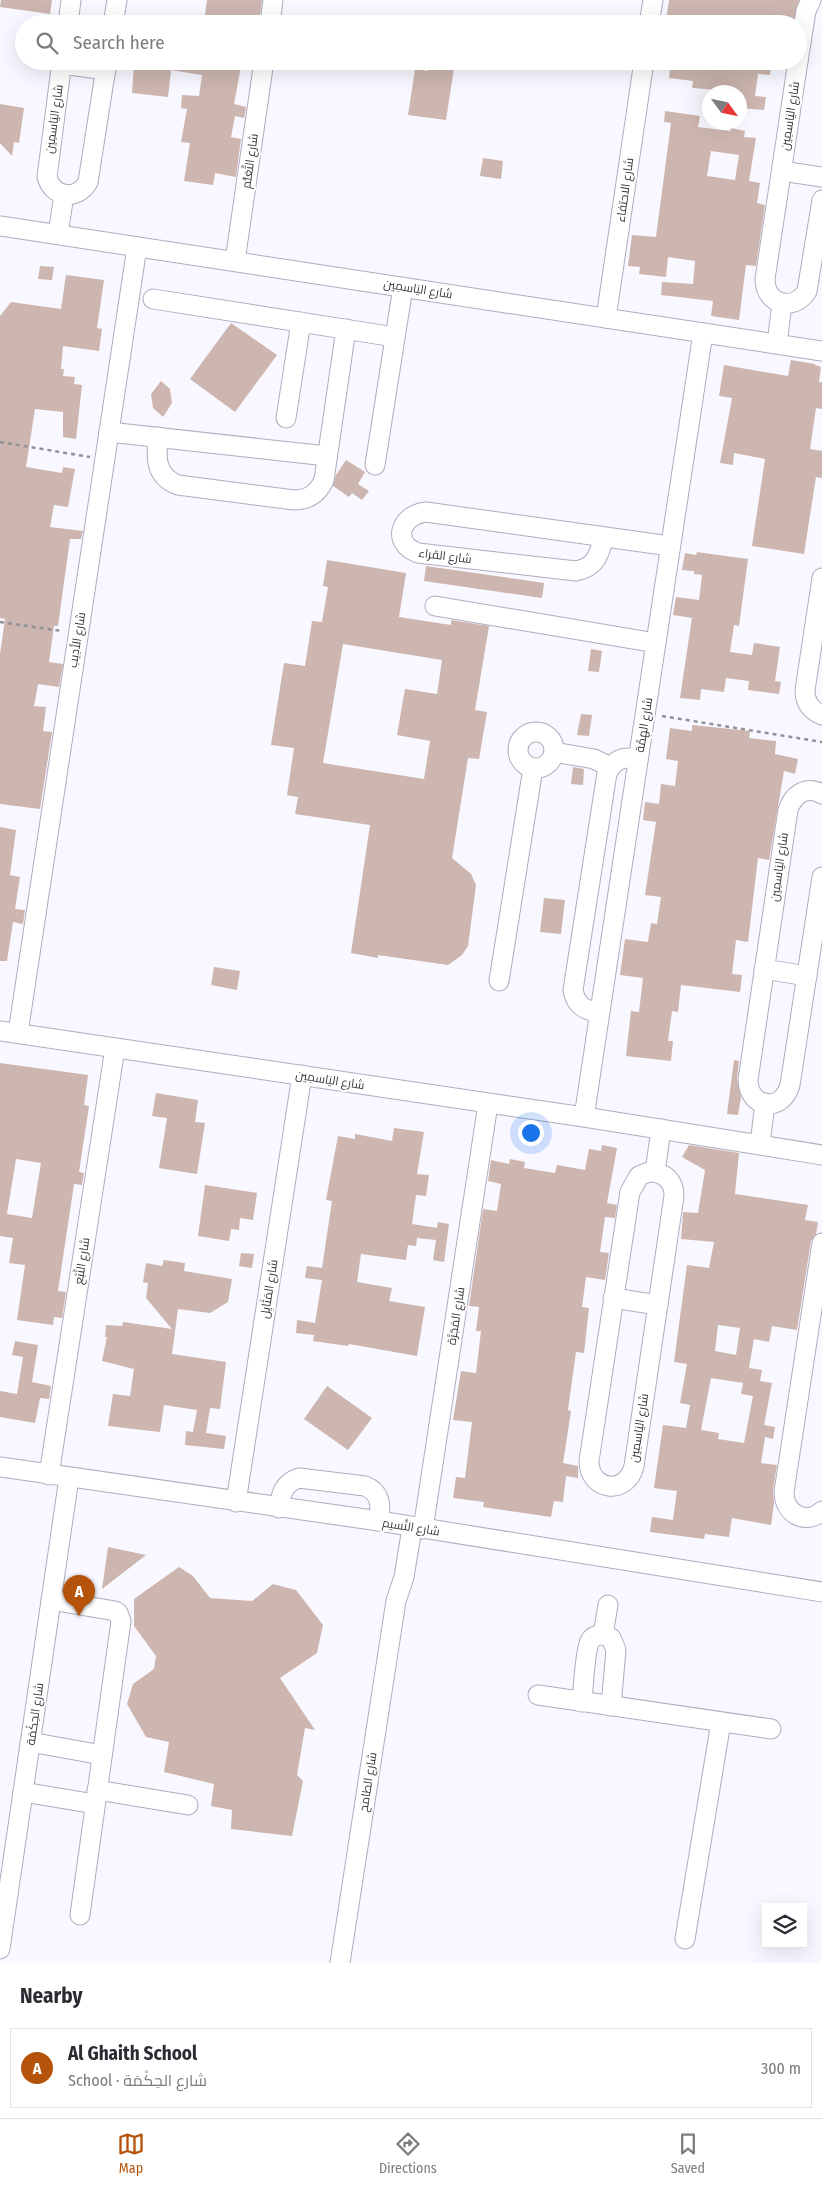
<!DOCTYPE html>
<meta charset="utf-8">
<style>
:root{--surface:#fff;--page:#f7f7f7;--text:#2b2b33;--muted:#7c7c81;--line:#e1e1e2;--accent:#b45309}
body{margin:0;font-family:"Fira Sans Condensed",Cairo,sans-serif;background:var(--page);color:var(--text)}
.controls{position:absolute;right:15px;bottom:15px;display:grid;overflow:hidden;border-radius:0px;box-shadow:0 5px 20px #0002}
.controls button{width:45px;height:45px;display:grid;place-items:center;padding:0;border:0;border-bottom:1px solid var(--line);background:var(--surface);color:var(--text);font:25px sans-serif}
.compass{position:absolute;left:702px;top:85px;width:45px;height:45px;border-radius:50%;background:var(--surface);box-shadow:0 5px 20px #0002;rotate:123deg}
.you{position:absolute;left:530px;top:1132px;width:18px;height:18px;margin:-12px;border:4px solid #fff;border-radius:50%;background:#1a73e8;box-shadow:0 0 0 8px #1a73e833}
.badge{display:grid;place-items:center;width:32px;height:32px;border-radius:50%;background:var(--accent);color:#fff;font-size:16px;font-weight:700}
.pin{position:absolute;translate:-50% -41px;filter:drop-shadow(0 1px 2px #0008)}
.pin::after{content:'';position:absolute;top:26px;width:18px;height:15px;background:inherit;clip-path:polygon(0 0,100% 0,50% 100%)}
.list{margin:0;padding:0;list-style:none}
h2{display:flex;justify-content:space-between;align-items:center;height:65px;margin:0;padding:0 20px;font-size:21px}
h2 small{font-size:16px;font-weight:400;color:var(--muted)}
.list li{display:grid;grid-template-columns:32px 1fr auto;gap:15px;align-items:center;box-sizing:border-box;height:80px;margin:0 10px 10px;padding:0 10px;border:1px solid var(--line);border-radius:0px}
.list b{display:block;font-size:19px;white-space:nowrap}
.list p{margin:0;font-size:16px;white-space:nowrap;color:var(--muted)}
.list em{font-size:16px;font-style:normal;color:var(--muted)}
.icon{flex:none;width:28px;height:28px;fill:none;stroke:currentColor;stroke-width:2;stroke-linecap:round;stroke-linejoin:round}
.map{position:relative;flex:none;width:822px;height:1963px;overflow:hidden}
.search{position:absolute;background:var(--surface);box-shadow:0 5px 20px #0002;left:15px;right:15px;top:15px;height:55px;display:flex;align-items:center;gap:12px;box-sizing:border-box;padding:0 18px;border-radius:28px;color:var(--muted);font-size:19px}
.sheet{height:155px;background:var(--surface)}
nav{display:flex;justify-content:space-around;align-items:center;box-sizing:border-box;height:70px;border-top:1px solid var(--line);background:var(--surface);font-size:14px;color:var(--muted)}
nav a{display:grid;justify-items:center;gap:2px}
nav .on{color:var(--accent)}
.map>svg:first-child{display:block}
.building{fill:#ccb6af;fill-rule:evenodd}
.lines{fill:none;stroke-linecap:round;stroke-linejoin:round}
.minor-casing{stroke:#b2abbe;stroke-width:21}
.path{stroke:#939198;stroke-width:2.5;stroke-dasharray:4 4;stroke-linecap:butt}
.minor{stroke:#fff;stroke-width:19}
.labels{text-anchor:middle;stroke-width:4;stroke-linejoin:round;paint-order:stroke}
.street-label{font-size:12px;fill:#39373e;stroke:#fff}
</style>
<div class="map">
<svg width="822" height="1963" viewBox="0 0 822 1963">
<rect width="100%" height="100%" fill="#f9f7ff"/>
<g class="building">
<path d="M1,0H52L50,14L0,7Z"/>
<path d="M207,0H262L259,24H240V20L218,17L217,23L204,22Z"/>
<path d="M669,0H799L793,24L760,20L759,24H689L666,21Z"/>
<path d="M145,61H242L234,104L246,107L244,118L235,116L231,137L241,139L236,177L215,173L213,185L184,181L190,143L181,142L187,109L181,108L182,95L199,96L202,75L171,70L168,97L132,93L134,65L145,66Z"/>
<path d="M671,61H772L770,75L758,74L755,96L766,97L764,110L740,108V92H720V90L692,88L693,81L669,78Z"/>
<path d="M429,65L454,68L446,120L408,115L415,69L428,71Z"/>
<path d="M0,104L24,108L19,143L14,142L12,156L0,143Z"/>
<path d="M665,111L700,116L698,127L730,131L731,128L745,131L744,137L756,138L749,181L760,183L757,203L765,205L756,266L746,265L739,320L711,316L713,301L661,295L662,282L693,284L695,261L668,257L666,277L639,274L640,267L628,266L632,235L656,237L671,123L664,122ZM711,151L739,155L735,180L707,176Z"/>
<path d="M483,158L503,161L501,179L480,176Z"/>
<path d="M40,266L54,267L52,280L38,279Z"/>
<path d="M66,275L104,280L97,328L102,329L99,351L63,346L61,369H64L63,376L75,377L74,384L82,385L76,439L63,437V412L35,409L26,467L62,473L63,467L75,469L68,507L54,505L50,527L83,531L81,539H70L58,626H54L49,662L63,664L59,687L38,684L34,706L46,707L43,731L52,732L40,809L0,804V654L5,619L0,618V316L11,302L61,309Z"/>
<path d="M231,323L277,355L235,412L190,379Z"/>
<path d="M791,360L815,364V365L821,367L819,382H822V409L816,408L810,449L822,451V478L816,477L804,554L752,546L765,459L734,453L733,465L720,463L732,398L719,396L724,365L788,376Z"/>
<path d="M161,381L170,389L172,403L163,417L153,408L151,394Z"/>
<path d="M346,460L365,472L358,484L369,491L362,500L352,493L349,497L333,486L336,475Z"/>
<path d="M697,552L748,559L739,626L734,625L730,652L752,655L754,643L780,647L775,681L781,682L779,694L748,690L749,681L726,678L724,692L701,689L700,700L680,698L692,618L673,615L676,597L699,600L702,575L694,574V571L682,570L685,553L696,555Z"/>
<path d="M327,560L406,573L399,617L451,625V620L489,626L475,710L487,712L479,759L468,758L452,858L471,874L476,885L468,946L462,955L448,965L378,955V958L351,953L370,825L295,814L298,797L287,795L294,748L271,745L284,663L305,666L312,621L322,622L328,587L323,586ZM343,644L442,660L437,694L405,689L397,735L430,741L424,779L323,763Z"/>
<path d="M426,566L544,583L542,598L424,581Z"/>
<path d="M591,649L602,651L599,672L588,671Z"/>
<path d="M581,714L592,715L589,736L577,735Z"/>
<path d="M692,725L750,731L749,738L776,741L775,754L798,759L795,774L784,771L769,860L758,858L748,942L736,940L732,974L742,975L740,992L681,985L678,1012L672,1011L668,1041H673L671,1061L626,1056L631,1011L639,1012L643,978L620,975L625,939L648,942L651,923L657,924L661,897L645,895L656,822L643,820L645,802L659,804L661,784L675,786L678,761L666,759L670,728L692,731Z"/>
<path d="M573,767L584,769L583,785L571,784Z"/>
<path d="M0,827L16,830L10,875L20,877L15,909L25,910L23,924L13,922L7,961H0Z"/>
<path d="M544,898L565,900L561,934L540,932Z"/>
<path d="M214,967L240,971L237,990L211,985Z"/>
<path d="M734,1060L739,1061L737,1079L741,1097L738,1115L727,1114Z"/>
<path d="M0,1063L88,1075L84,1105L89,1106L79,1172L84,1173L82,1185L74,1184L58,1291L66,1292L62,1318L54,1317L53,1325L17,1320L25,1265L9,1263L13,1238L0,1236ZM16,1159L41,1163L32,1218L7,1214Z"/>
<path d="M156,1093L198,1100L195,1122L205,1123L197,1174L159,1168L167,1118L152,1116Z"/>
<path d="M394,1128L424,1132L417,1174L429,1175L426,1196L416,1195L412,1224L437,1228L438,1222L449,1224L444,1262L433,1260L436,1240L417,1238L416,1246L408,1245L406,1260L361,1254L357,1282L392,1288L389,1301L425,1307L417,1356L349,1344L348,1346L313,1341L314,1335L296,1333L297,1320L315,1323L322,1280L305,1278L307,1266L322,1268L332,1201L326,1200L338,1136L355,1139V1134L392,1141Z"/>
<path d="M602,1145L617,1148L607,1203L617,1205L615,1218L605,1217L600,1252L609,1253L605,1280L586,1277L582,1307L589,1308L584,1353L576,1352L568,1410L571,1411L563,1463L578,1466V1478L566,1476L563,1502L554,1501L551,1517L483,1507L484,1502L453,1498L456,1477L465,1478L472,1422L453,1420L461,1371L476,1373L481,1331H476L479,1307L469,1306L483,1209L497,1211L501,1184L488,1181L491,1160L509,1164L510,1159L525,1162L524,1168L555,1173L557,1165L585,1170L589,1149L601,1151Z"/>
<path d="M689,1145L739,1153L735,1194L808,1205L805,1220L818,1222L816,1234L811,1241L797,1330L772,1326L769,1342L754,1339L749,1368L762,1370L760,1381L772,1383L764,1425L775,1427L773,1439L765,1437L761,1463L777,1465L773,1490L774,1503L771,1525L732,1518L729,1537L705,1534L704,1539L650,1532L652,1517L673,1520L677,1491L654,1488L663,1425L686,1428L690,1405L680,1403L687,1364L674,1362L687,1265L709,1268L714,1242L681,1239L683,1212L698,1213L705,1170L682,1157ZM718,1325L740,1328L736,1355L715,1351ZM711,1378L743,1383L741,1394L753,1396L744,1443L718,1439L719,1433L701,1430Z"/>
<path d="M205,1185L257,1193L253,1220L240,1218L239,1230L231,1229L229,1241L198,1236Z"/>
<path d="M241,1253L254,1254L252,1268L239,1266Z"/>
<path d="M164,1260L185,1263L184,1271L232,1279L228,1302L210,1313L178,1309L172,1354L226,1362L220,1409L210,1408L206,1433L226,1436L224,1449L185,1445L186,1431L193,1432L197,1410L164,1405L160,1432L108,1426L113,1394L130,1396L134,1369L102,1361L107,1337H105L106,1325L122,1326L123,1322L172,1329L146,1298L148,1283L143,1282L146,1263L162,1266Z"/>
<path d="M15,1341L38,1345L32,1382L51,1386L49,1399L40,1398L35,1423L0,1417V1391L17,1394L23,1357L12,1355Z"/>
<path d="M327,1386L372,1418L348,1450L304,1419Z"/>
<path d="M108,1547L146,1555L102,1589Z"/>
<path d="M179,1567L193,1576L210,1598L252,1601L273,1584L296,1590L323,1625L317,1653L280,1678L315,1730L305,1728L297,1775L303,1781L292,1836L231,1829L232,1810L211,1806L214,1784L164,1772L169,1742L146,1737L127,1704L133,1684L154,1669L156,1656L134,1626V1599Z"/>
</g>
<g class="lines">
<defs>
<g id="minor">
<path d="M68,24L71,0"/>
<path d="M113,24L117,0"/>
<path d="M270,24L273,0"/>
<path d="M649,24L653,0"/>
<path d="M62,61L47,177C53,198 77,201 88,182L107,61"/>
<path d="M798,61L765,279C765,305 794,312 807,291L822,200"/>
<path d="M798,61L806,11L811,0"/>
<path d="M62,64L106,70"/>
<path d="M782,171L822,177"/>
<path d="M0,226L822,351"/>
<path d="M58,234L64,195"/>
<path d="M235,261L264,61"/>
<path d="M153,299L395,337"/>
<path d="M606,318L644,61"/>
<path d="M777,344L782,303"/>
<path d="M286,418L301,322"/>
<path d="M109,432L327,456"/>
<path d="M158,437C156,458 155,476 178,485L294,500C309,500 318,493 324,480L346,329"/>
<path d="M375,465L403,287"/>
<path d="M604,537C599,555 596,567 576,571L418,553C391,543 400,515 426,512L670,546"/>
<path d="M822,578L805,690C805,702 810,710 822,715"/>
<path d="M435,606L656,643"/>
<circle cx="536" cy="750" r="18"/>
<path d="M554,752L594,759L610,767"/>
<path d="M822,794C806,785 793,795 788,810L748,1080C749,1109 782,1113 790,1085L822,877"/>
<path d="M764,969L807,976"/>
<path d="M499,981L533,768"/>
<path d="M600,1012C585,1011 576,1006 573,990L607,773C615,759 623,756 638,759"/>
<path d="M0,1031L584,1117L822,1155"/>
<path d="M18,1033L137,247"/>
<path d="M584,1117L703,333"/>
<path d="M760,1144L765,1103"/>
<path d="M649,1172C665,1172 674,1181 674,1196L634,1466C627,1496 589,1491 589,1461L630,1192L639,1176Z"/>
<path d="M655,1172L661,1129"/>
<path d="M822,1243L784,1492C784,1513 805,1526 822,1511"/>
<path d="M613,1298L658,1305"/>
<path d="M0,1467L379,1521L822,1592"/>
<path d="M49,1475L115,1048"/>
<path d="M236,1502L302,1075"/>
<path d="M279,1508C281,1493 284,1483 299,1478L365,1486C381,1492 381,1506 379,1521"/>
<path d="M423,1529L488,1104"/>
<path d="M51,1600L115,1611L118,1613L121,1621L80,1915"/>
<path d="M603,1635L608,1605"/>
<path d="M538,1695L771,1729"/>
<path d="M582,1702C583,1690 585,1650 590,1641C595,1633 604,1634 611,1638L616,1650L611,1706"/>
<path d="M30,1742L102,1755"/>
<path d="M97,1790L188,1805"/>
<path d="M23,1792L95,1804"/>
<path d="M685,1939L721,1722"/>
<path d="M0,1949L69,1478"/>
<path d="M340,1963L396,1601L404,1577L412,1528"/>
</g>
</defs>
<use href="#minor" class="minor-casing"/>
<g class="path">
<path d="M0,442L90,457"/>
<path d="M0,622L62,631"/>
<path d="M662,716L822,742"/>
</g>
<use href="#minor" class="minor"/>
</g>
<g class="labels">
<g class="street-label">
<text transform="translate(790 116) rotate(-81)" y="4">شارع اليَاسمِين</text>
<text transform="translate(54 119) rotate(-82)" y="4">شارع اليَاسمِين</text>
<text transform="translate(250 161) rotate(-82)" y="4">شارع التَّعَلُّم</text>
<text transform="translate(625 190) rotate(-82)" y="4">شارع الاحتفاء</text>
<text transform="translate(418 289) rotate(9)" y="4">شارع اليَاسمِين</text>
<text transform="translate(445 556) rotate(7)" y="4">شارع القراء</text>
<text transform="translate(77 640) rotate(-81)" y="4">شارع الأَدِيب</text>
<text transform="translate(644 725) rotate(-81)" y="4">شارع الهِمَّة</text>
<text transform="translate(779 867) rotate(-82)" y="4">شارع اليَاسمِين</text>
<text transform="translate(330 1080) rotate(9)" y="4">شارع اليَاسمِين</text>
<text transform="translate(82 1261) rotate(-81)" y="4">شارع النَّبْع</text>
<text transform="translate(269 1289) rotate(-81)" y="4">شارع المَثَايِل</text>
<text transform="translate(456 1316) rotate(-81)" y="4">شارع المَجَرَّة</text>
<text transform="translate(639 1428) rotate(-81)" y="4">شارع اليَاسمِين</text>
<text transform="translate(411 1527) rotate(9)" y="4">شارع النَّسيم</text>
<text transform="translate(35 1714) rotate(-82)" y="4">شارع الحِكْمَة</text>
<text transform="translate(368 1782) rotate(-81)" y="4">شارع الطامح</text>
</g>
</g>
</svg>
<div class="controls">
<button><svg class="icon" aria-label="layers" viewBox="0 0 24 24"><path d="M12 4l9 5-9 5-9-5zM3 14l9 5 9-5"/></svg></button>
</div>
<svg class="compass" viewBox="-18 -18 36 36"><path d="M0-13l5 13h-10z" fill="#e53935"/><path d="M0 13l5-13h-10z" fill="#7c7c81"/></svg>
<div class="you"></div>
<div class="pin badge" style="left:79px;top:1616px">A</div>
<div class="search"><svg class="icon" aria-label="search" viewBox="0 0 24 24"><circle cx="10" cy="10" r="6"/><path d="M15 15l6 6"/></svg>Search here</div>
</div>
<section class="sheet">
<h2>Nearby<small></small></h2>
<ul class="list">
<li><span class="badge">A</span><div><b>Al Ghaith School</b><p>School · شارع الحِكْمَة</p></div><em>300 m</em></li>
</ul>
</section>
<nav>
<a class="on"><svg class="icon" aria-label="map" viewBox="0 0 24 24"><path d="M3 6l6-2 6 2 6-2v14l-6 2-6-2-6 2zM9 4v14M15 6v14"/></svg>Map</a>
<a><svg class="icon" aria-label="directions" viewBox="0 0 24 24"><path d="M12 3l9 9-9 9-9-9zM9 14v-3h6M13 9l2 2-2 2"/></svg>Directions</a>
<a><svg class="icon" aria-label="saved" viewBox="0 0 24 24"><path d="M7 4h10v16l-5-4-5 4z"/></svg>Saved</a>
</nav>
